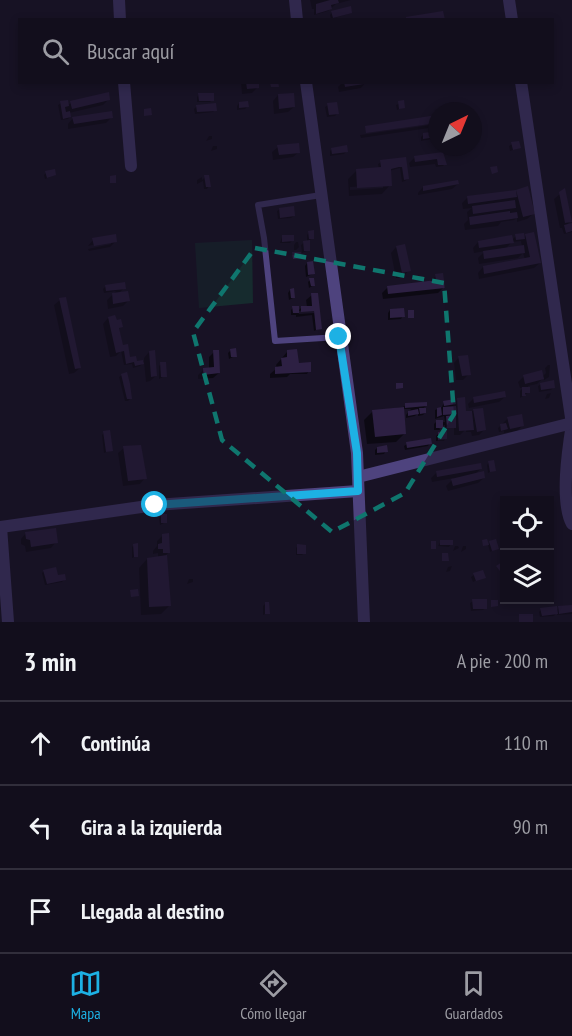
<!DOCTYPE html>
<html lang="es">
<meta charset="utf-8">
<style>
:root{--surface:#120e1c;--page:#1b1725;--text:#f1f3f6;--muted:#9c9ca3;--line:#312e3b;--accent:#1db1e4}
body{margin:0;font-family:"PT Sans Narrow",sans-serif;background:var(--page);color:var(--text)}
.controls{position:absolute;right:18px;bottom:18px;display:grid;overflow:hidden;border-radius:0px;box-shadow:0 3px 9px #0003}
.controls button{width:54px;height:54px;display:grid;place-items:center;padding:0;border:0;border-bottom:2px solid var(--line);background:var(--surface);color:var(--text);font:30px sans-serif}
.compass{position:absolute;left:428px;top:102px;width:54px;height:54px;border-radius:50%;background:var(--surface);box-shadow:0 3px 9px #0003;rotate:43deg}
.stop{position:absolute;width:18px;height:18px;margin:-14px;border:4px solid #1db1e4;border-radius:50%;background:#fff}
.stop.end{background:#1db1e4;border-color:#fff;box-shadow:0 2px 6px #0008}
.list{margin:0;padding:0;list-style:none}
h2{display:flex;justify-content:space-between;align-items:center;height:78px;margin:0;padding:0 24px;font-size:26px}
h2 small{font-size:20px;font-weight:400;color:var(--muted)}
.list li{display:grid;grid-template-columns:39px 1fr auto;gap:18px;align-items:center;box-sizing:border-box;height:84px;padding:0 24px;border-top:2px solid var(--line)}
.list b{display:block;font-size:22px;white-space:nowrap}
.list em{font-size:20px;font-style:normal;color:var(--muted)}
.icon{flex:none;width:33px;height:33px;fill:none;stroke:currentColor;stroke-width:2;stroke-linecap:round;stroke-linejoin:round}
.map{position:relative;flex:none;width:572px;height:622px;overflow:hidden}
.search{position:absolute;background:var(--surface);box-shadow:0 3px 9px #0003;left:18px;right:18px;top:18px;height:66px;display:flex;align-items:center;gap:15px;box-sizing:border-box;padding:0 21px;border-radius:0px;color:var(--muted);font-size:22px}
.sheet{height:330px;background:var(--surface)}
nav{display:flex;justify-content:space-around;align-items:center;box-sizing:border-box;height:84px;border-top:2px solid var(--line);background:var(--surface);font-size:16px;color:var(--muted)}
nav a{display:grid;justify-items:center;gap:3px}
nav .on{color:var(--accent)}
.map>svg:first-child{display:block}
.green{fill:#162b2e}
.shadow{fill:#0007;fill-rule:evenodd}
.building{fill:#2d2043}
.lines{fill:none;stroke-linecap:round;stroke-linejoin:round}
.lane{stroke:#4e437e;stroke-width:6}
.street{stroke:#4e437e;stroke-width:12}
.route{stroke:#1db1e4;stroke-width:8}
.marked{fill:none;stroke:#0f766e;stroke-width:4.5;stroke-dasharray:12 8;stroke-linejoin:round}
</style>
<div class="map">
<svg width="572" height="622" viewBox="0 0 572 622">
<rect width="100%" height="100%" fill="#181225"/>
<path class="green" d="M252,240L253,303L199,308L195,243Z"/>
<g class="shadow">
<path d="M310,0H351L336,4L328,11L314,15V9H312Z"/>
<path d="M332,12L351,13L331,19L330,15Z"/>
<path d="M241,82H257V88L252,93L242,94Z"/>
<path d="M343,82H366L361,88L339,92L338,87Z"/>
<path d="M199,94L212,100L210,102H197V97Z"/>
<path d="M278,95L294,107L288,112L274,114L273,101Z"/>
<path d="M109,99L103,105L69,113L70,117L68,119L61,120L58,105L61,103L68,105L71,103Z"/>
<path d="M403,102L404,107L397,110L396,105Z"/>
<path d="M239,103L247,107L245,109L237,110V106Z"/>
<path d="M328,105L337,114L335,116L327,117L325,107Z"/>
<path d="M197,106L215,110L213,112L195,114L194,109Z"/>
<path d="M112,117L106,123L68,129V124L73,118Z"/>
<path d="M437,124L436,127L361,138L360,135Z"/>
<path d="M437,133V138L421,141V137L423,135Z"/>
<path d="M209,136H212V139L206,141Z"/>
<path d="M512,144L519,148L510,151L509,146Z"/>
<path d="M213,146H217V149L211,151Z"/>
<path d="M278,147L299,152L293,157L273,160L272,152Z"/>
<path d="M332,149L346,152L344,154L330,156V151Z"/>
<path d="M442,154L445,164L443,166L436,167L435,164L410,167L409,163L415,157Z"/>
<path d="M404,159L408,179L405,181L402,182L400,168L389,171L390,185L382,194L349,196L348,179L357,170L379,169L378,164L381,162ZM383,185V188L350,190V187Z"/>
<path d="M46,173L55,175L45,179L44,175Z"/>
<path d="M202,177V180L205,177L209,186L207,189H204L203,181L197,184V180Z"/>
<path d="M458,184L452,189L418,195V193L423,187Z"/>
<path d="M517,191L533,214L527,219L517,222V218L514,220L501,222L498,226L465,230L464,224L468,220L467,212L472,208L463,209L462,203L467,198L515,194Z"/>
<path d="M560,194L570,222L565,226L572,224V232L564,234L562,228H560L554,199Z"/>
<path d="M280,209L294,216L291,218L278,219L277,211Z"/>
<path d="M309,232L313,238L308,241L309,250L302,253L301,245L296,250H294V245L296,242H298L299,247L304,242H307V235Z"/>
<path d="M526,235L540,263L534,268L479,279L478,273L483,267L525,260L523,253L518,258L479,264L478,258L485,251L474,253L473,248L478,242L512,240L516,236L523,238ZM521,241L522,247L505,249L512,242Z"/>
<path d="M282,237L293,240L290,243H280Z"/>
<path d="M93,240L116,241L110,247L89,251L88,249L111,244V241L88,246Z"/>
<path d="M396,247L409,270L404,276L396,278L391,253Z"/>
<path d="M307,263L313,274L306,277L305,266Z"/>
<path d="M436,276L444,287L438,293L383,299L382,293L388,287L430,281Z"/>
<path d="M310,280L314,285L309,288L308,282Z"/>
<path d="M105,287L124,288L118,294L128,301L123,306L108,309L107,300L116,291L104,293L103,289Z"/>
<path d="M290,290L293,298L289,300L288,293Z"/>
<path d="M312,295L321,328L314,331L312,315L296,317V315H291V310L293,308L298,311L301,308L307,307L306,300ZM314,309V313L299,314L298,311Z"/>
<path d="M60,300L80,368L74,373L69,374L54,305Z"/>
<path d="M390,310L403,316L401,319L388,320V313Z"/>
<path d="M108,318L121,326L119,329L123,347L129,359L135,357L136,363L144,361V358L149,352L156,376L150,381L146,382L144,362L140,366L133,368L132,364L124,365L121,351L116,356L110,357L103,324Z"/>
<path d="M231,350L235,356L229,359L228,353Z"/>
<path d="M214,352L219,373L213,378L198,379V375L203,370L209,369V357Z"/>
<path d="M287,352L297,364L309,371L307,374H290L287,377L270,378V374L277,368L276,365Z"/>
<path d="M459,357L469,374L463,380H456L454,363Z"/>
<path d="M161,364L165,376L159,379V366Z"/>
<path d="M548,365H550L549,377L544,380V377L537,384L528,386L529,392L520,398V391L524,387L520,388L518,382L524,376L542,377L546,373L545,368Z"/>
<path d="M122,375L130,399L128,401H125L119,377Z"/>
<path d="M541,384L554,387L551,390L539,392L538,386Z"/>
<path d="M551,393L549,398L545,399L547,394Z"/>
<path d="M505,397L499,402L469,408L468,404L474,398Z"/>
<path d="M458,399L465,415L474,410L484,430L479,435L472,436L471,432H466V429L460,435H454V430H445H454V427H445V425L439,427L440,430H434V424L436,422H445L444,416L435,419V410L442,407L444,402L454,403Z"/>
<path d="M406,405L426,406L422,409L425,413L423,415L418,416V413L415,416L406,418V415L411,409H403L405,433L396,442L367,444L364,420L373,411L403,407Z"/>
<path d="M508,418L523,425L517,431L504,433V431L499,432L498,428Z"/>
<path d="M104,433L112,450L104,453L102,435Z"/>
<path d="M438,434L446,438L444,441H436V436Z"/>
<path d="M430,443L428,446L405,450L404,446L407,444Z"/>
<path d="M124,448L145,478L140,484L123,486L118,453Z"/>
<path d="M377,448L386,451L384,454L375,455V450Z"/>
<path d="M489,462L494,470L488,473L487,465Z"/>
<path d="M481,469L475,474L484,478L478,483L448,491L446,486L454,478L432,482L431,478L437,472Z"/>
<path d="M161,516L166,522L160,525L159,518Z"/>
<path d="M26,533L56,542L51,548L26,552L25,546L21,544V539Z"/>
<path d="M163,535L169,552L166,555L170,605L161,614L141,615L139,568L147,559L158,558V553L153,554V551L157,546V541Z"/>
<path d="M441,541L451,544L449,547L438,546Z"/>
<path d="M490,543L497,548L490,552L488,545Z"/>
<path d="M134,545L137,556L132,558V547Z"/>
<path d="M298,546L304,553L302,555H296V548Z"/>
<path d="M455,546H458L459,548L453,551Z"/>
<path d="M463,546H466V549L461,552Z"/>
<path d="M452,566L450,571L446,572L448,567Z"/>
<path d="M44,571L57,577L64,580L62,582L45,585L42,573Z"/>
<path d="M474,575L484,577L473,582L471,577Z"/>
<path d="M189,579H193V582L187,584Z"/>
<path d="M473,601L486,608L483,610L471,611L470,603Z"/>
<path d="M265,604L268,613L263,615V606Z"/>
<path d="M572,606V614L557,615V612L554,616L540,617L539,612L541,609L556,611L559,607Z"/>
</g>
<g class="building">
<path d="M330,0H338L339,3L331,5L332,9L316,14V4Z"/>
<path d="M351,6L352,13L333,18L331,11Z"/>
<path d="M443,11L445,20H406V17Z"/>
<path d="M246,82H259V88L247,89Z"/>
<path d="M270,82H278L279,87H271Z"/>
<path d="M344,82H364V84L345,87Z"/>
<path d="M109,92L110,100L72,109L70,101Z"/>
<path d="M198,93H214V101H199Z"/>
<path d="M294,93L295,107L279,109L278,94Z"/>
<path d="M68,100L69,106L65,107L66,112L70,111L71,117L63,119L60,101Z"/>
<path d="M404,100L405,108L399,109L398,101Z"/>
<path d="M248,101L249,107L239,108V102Z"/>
<path d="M337,102L339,114L329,115L327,103Z"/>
<path d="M216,103L217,111L197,112L196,105Z"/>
<path d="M151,108L152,115L144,116V109Z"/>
<path d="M112,111L113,118L74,124L72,117Z"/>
<path d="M437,115V123L366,133L365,126Z"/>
<path d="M437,131V137L423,139V133Z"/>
<path d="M519,141L521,148L513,150L511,142Z"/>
<path d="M299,143L300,153L279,155L277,145Z"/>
<path d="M347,145L348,152L332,154L331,148Z"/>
<path d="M443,152L447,165H438L437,159L415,162L414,156Z"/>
<path d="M406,157L409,179L404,180L402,167H399L391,169L392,186L357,188L356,169L381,167L380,160Z"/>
<path d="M497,166L498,172L492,174L490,167Z"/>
<path d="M55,169L56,175L47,178L45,171Z"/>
<path d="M116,175V183H110V176Z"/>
<path d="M204,175H209L211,187H206Z"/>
<path d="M458,180L459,184L423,191V186Z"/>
<path d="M528,186L535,214L523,217L516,190Z"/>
<path d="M565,188L572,222L565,223L559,192Z"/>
<path d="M516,190L517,197L468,204L467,196Z"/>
<path d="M515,200L516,208L473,214L472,206Z"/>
<path d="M294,206L295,216L280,218L279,208Z"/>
<path d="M510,211V213L517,212L518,218L470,225L469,217Z"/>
<path d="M572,223V231L566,233L564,225Z"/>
<path d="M314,230V239H309L308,231Z"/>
<path d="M534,232L541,263L484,274L483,266L530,257L525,234Z"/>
<path d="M524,233L525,239L516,240L515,234Z"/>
<path d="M116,234L117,242L94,246L92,238Z"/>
<path d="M282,235H294V241L282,242Z"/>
<path d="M512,235L514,243L479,248L478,241Z"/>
<path d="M310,240V251H304L303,241Z"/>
<path d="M405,244L411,271L402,273L396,246Z"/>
<path d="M524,245L525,253L484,259L483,251Z"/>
<path d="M292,252H301L302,258L293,259Z"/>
<path d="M313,261L315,274L308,275L307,262Z"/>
<path d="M443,273L445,288L388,294L387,286L436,280L435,274Z"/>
<path d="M309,278H314L315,286H311Z"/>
<path d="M125,282L126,289L106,291L105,285Z"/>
<path d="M294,288L295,298H291L290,289Z"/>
<path d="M128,291L130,301L113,304L112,293Z"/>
<path d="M311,293H318L322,329L316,330L314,311L301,312V306H312Z"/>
<path d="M66,297L81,368L75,369L59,298Z"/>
<path d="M292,306H299V313H293Z"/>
<path d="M404,308L405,317L390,318V309Z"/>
<rect x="408" y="310" width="6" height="8"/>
<path d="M115,315L117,320L121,319L123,327L119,328L123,345L128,344L130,357L136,356L137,361L143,360L144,364L135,366L134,362L126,364L124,351L116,353L108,317Z"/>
<path d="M236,348L237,357H231L230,349Z"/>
<path d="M297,349L299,363L311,362V372L275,374V367L282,366L281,358L287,357V350Z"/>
<path d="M155,350L157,376L151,377L149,351Z"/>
<path d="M213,350H219L220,373L203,375V368L214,367Z"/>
<path d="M468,355L471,375L462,376L458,356Z"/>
<path d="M160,362H166L167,377H161Z"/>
<path d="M542,370L544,379L525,384L523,375Z"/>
<path d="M127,372L130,384L132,399H127L121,374Z"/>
<path d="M554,380L555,388L541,390L540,383Z"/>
<path d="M396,383H403V388L396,389Z"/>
<path d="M522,387H530V393H525L526,396H522Z"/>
<path d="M505,391L506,397L474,403L473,397Z"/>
<path d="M465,397L466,411H472L474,430L459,431L457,398Z"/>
<path d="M455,399L456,404L444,406L443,401Z"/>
<path d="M427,402V406L405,408V403Z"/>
<path d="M456,406L457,414L443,415V407Z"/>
<path d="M404,407L406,434L375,437L372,410Z"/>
<path d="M441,407L442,415L437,417V408Z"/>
<path d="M419,408H426V413L420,414Z"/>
<path d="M483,408L486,430L477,432L473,409Z"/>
<path d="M418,409L419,414L408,416V411Z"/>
<path d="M522,414L524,426L510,429L507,417Z"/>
<path d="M456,415V428H447L446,416Z"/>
<rect x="436" y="420" width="7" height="8"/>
<path d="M506,423L508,429L501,431L500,424Z"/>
<path d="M110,430L113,451L106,452L103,431Z"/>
<path d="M447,431V439L438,440V432Z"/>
<path d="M431,438L432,444L407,448L406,442Z"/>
<path d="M141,445L147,479L128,481L123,446Z"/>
<path d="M387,445L388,452L377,453V447Z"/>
<path d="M494,460L496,471L490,472L488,461Z"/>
<path d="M481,463L482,469L437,477L436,471Z"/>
<path d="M484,471L485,478L453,486L451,479Z"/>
<rect x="161" y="514" width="6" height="9"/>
<path d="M56,528L58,543L31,547L30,540L26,539L25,532Z"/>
<path d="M169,533L170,553H163V549H158V544L162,543V534Z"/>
<path d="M487,539L489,545L483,546L482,540Z"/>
<path d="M496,539L499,549L492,551L489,541Z"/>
<rect x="440" y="540" width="13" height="5"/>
<rect x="431" y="541" width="5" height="8"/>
<path d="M138,543V557H134L133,544Z"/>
<path d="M297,544L306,545V554H297Z"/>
<path d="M442,553H448L449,561H442Z"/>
<path d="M167,555L171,606L149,607L147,558Z"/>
<path d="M502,562L504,568L500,571L496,566Z"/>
<path d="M56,567L58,575L65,574L66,580L47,584L43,570Z"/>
<path d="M483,570L486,578L476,581L473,573Z"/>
<path d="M138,589L139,596L131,597L130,590Z"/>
<path d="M472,599H487V609H473Z"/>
<path d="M491,600H498V606L491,607Z"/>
<path d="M265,602H269L270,614H265Z"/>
<path d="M572,605V612L559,614L558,606Z"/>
<path d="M557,606L558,614L542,616L540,608Z"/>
<rect x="519" y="614" width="14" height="8"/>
</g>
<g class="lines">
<path class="lane" d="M321,195L258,205L264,238L275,341L339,337"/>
<g class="street">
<path d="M119,0L120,20"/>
<path d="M295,0L297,20"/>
<path d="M509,0L512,20"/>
<path d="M124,82L131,166"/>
<path d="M306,82L357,453L364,622"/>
<path d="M521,82L572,424C568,449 560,502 572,524"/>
<path d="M358,477L572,423"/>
<path d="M8,622L1,527L155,505L358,491"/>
</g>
</g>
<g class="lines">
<path class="route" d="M155,505L358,491L357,453L339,337"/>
</g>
<path d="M0 0H572V622H0ZM255,248L444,283L454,414L405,493L332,532L222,440L193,332Z" fill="#181225" fill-opacity=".55" fill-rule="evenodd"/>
<path class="marked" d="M255,248L444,283L454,414L405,493L332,532L222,440L193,332Z"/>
</svg>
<div class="controls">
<button><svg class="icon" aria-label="locate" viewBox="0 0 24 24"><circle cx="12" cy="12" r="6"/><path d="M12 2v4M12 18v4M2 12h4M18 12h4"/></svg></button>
<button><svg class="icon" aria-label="layers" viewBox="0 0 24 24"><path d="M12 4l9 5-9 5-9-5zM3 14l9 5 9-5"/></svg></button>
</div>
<svg class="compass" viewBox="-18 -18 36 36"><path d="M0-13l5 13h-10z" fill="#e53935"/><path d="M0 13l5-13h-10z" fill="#9c9ca3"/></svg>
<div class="stop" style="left:155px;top:505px"></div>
<div class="stop end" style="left:339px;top:337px"></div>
<div class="search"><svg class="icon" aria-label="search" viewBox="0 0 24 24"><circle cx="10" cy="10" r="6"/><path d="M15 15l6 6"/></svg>Buscar aquí</div>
</div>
<section class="sheet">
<h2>3 min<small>A pie · 200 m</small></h2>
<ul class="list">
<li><svg class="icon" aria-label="ahead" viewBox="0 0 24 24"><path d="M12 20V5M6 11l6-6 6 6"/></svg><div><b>Continúa</b></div><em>110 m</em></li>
<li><svg class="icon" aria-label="left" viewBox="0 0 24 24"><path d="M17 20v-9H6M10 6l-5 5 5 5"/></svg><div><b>Gira a la izquierda</b></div><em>90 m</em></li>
<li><svg class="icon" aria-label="arrive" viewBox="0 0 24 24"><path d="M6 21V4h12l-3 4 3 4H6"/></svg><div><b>Llegada al destino</b></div></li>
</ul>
</section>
<nav>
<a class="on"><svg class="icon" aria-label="map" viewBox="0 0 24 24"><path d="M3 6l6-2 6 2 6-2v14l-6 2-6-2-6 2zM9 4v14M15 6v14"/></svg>Mapa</a>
<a><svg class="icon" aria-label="directions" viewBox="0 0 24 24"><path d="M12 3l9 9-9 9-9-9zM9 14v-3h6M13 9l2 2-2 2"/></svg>Cómo llegar</a>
<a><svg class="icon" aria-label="saved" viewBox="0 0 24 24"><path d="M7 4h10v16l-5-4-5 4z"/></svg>Guardados</a>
</nav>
